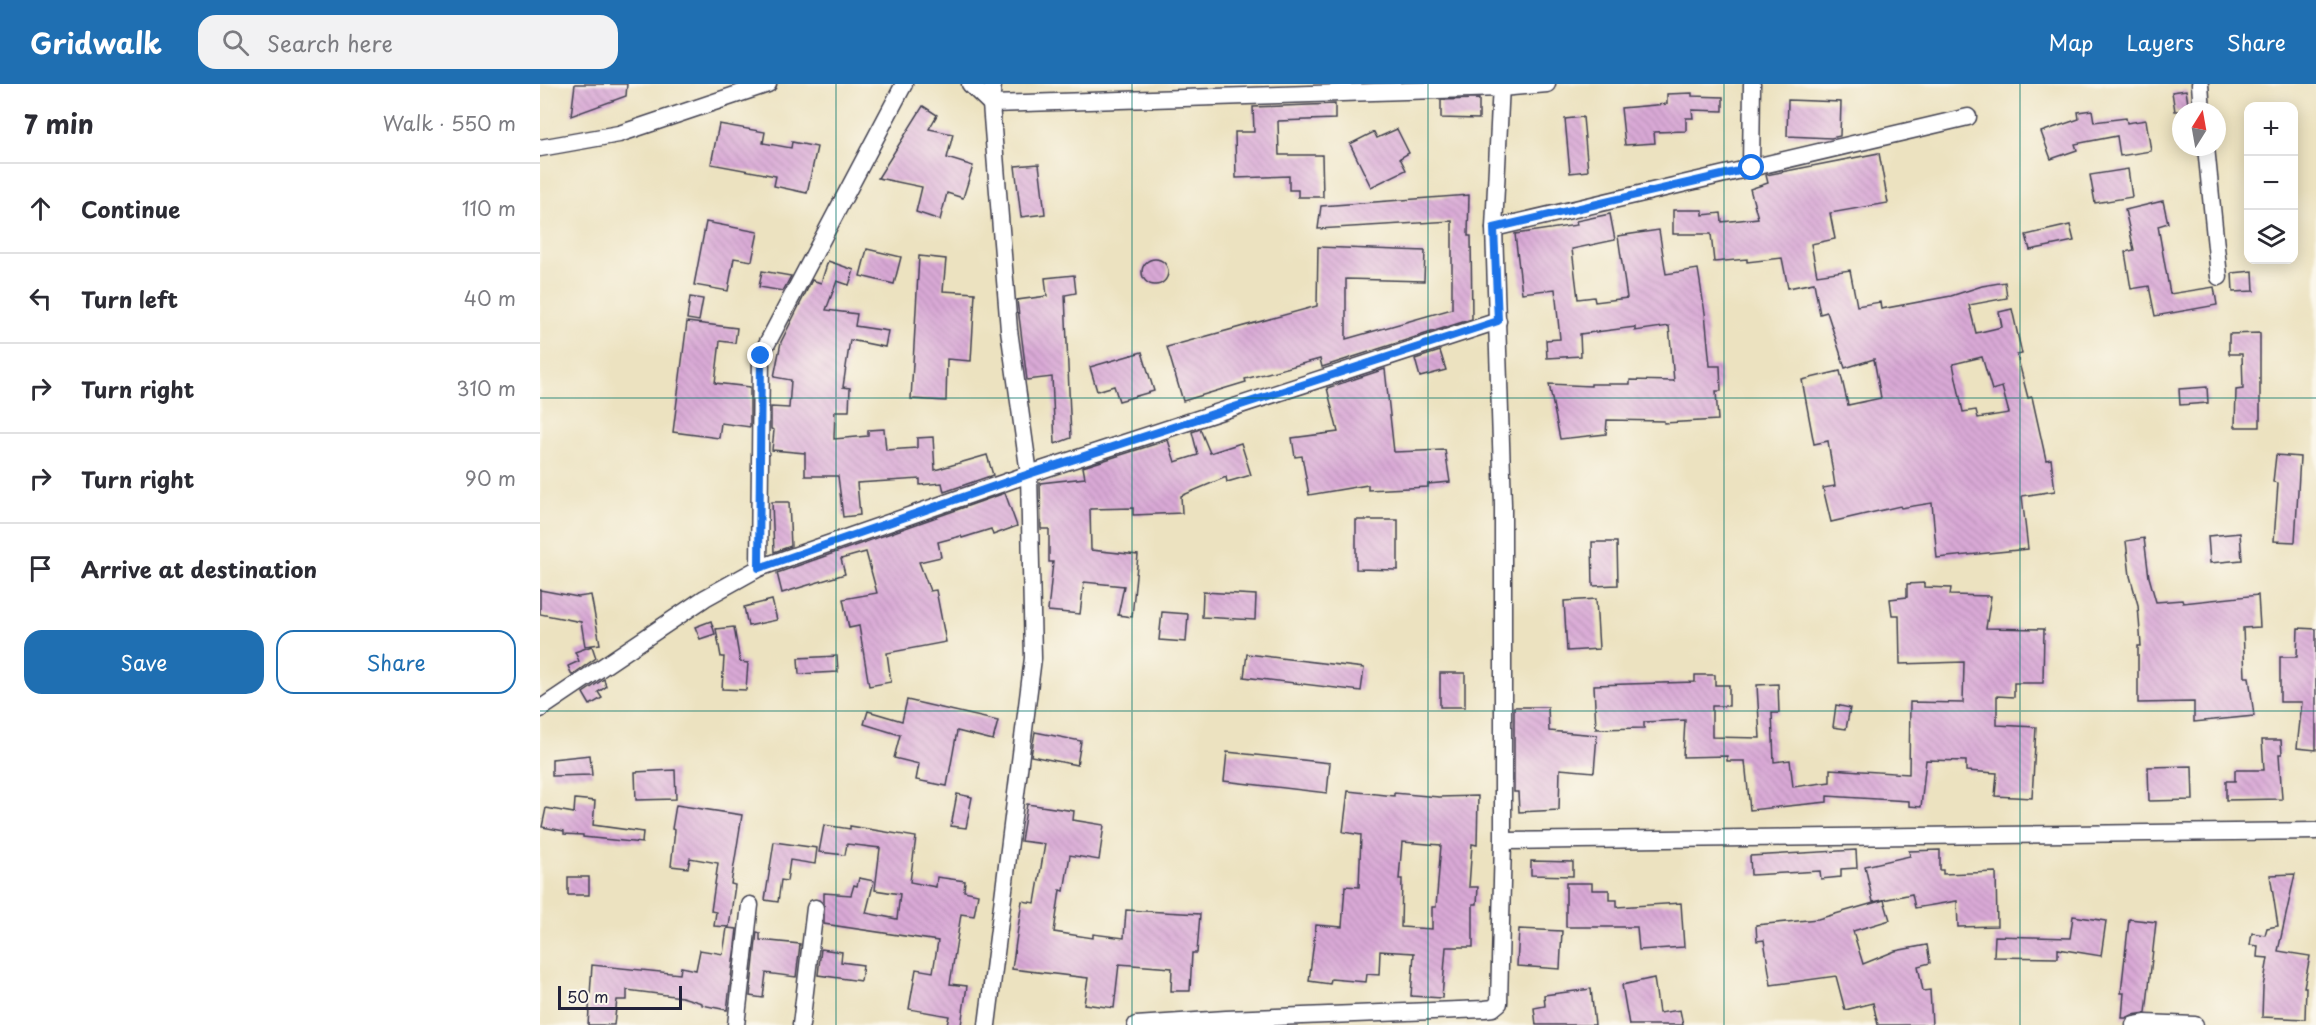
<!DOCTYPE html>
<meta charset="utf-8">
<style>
:root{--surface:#fff;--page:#f2f2f3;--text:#2b2b33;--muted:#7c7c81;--line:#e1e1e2;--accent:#1f6fb2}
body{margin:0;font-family:"Playpen Sans",sans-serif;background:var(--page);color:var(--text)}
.controls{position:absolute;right:18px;top:18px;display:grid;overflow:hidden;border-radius:12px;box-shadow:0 3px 15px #0003}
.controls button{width:54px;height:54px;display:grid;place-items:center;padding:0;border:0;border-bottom:2px solid var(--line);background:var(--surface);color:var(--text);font:30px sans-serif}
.compass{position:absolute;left:1632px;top:18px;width:54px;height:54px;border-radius:50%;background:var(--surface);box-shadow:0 3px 15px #0003;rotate:11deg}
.scale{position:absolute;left:18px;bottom:15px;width:124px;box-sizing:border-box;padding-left:6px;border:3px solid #22223b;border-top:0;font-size:16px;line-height:21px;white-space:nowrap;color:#22223b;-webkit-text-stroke:4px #fbf7ec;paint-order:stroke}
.stop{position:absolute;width:18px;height:18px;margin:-14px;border:4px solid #1a73e8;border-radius:50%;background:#fff}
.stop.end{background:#1a73e8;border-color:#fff;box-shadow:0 2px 6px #0008}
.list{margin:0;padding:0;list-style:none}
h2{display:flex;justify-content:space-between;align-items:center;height:78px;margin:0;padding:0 24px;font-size:26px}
h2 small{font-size:20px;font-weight:400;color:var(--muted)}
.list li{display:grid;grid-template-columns:39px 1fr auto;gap:18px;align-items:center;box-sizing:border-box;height:90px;padding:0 24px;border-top:2px solid var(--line)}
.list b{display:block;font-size:22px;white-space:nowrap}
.list em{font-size:20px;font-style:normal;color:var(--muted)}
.actions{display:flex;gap:12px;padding:18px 24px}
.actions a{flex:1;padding:14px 0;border:2px solid var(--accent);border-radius:18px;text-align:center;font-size:21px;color:var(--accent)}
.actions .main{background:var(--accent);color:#fff}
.icon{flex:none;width:33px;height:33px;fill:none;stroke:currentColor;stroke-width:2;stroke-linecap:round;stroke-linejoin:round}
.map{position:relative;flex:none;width:1776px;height:941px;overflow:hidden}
header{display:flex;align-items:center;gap:36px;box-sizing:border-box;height:84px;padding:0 30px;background:var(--accent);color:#fff}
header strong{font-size:28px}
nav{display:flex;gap:33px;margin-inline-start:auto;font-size:21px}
.search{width:420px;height:54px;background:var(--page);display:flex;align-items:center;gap:15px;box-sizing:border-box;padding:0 21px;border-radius:18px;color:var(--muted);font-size:22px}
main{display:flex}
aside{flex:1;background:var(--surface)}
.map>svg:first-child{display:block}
.building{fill:url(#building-back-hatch);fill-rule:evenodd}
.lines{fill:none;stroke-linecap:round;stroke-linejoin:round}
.minor-casing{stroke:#403f4f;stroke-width:19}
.minor{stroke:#fff;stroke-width:16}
.route{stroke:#1a73e8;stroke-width:8}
.grid{fill:none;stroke:#0f766e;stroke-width:1.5;stroke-opacity:0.55}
</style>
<header>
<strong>Gridwalk</strong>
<div class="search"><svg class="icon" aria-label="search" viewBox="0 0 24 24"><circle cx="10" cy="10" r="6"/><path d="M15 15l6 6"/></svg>Search here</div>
<nav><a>Map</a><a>Layers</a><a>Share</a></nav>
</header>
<main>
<aside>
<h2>7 min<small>Walk · 550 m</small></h2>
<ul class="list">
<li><svg class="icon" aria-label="ahead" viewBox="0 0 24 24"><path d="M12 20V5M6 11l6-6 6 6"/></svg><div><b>Continue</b></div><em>110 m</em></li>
<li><svg class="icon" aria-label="left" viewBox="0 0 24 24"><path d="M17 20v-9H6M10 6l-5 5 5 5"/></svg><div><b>Turn left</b></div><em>40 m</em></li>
<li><svg class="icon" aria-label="right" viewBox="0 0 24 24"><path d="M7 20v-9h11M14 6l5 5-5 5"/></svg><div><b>Turn right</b></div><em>310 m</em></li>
<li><svg class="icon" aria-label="right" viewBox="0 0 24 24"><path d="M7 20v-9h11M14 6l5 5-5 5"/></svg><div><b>Turn right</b></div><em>90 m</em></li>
<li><svg class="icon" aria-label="arrive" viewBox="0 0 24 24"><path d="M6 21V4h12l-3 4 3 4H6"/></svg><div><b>Arrive at destination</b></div></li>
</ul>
<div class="actions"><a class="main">Save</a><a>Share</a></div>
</aside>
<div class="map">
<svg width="1776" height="941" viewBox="0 0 1776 941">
<defs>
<pattern id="building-back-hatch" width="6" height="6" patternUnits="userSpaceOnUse" patternTransform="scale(1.5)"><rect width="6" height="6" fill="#d9a9d6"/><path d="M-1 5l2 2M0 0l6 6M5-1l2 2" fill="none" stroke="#ba91b9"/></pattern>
</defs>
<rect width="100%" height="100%" fill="#fbf7ec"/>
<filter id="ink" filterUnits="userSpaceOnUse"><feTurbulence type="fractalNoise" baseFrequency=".0167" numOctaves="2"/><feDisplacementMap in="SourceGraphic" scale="12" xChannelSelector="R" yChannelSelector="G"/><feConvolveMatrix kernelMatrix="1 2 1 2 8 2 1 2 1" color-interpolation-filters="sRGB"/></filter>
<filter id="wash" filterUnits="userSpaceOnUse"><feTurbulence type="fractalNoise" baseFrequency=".008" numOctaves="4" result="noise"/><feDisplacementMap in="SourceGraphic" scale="24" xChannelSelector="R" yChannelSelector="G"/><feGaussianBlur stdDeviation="1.35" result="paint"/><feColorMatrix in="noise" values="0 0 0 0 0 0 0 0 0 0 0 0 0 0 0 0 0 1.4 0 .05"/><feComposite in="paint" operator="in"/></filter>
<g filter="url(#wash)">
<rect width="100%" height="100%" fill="#ece2c0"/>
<g id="blocks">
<g class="building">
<path d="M35,0H87L86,12L31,32Z"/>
<path d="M1646,6L1649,27H1635L1632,8Z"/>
<path d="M1152,9V12L1183,13V27L1152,26L1153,34H1146V47L1114,48L1115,59L1085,61L1081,24L1127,20V10Z"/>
<path d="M939,15V35L901,34V16Z"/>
<path d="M1248,16L1301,18L1300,52L1291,54L1247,52Z"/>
<path d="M795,20V35L738,37L739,71H782L783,113H758V106H749V92L696,94L695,48H714L713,23Z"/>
<path d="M383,22L397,31L389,45L413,50L407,74L433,82L423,114L407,109L400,136L376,128L382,103L338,94Z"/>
<path d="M1552,26L1554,38L1586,34L1587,39L1606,36L1611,67L1580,72L1577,52L1535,60L1537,66L1511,75L1501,48L1539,35L1538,28Z"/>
<path d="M1043,33L1048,87L1030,89L1025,35Z"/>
<path d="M179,40L225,48L223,59L251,64L252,58L277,63L267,109L234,102L236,92L171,80Z"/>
<path d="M857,45L869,69L860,74L866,86L831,103L810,60L834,48L837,54Z"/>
<path d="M1339,69L1348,119L1290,129L1295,155L1271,160L1277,191L1310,186L1317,222L1340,218L1341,225L1411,212L1442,202L1465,198L1467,214L1429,221L1436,249L1462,243L1459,228L1472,225L1482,270L1477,271L1488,314L1492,313L1506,376L1511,375L1515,407L1482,412L1488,465L1397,474L1392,419L1361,424L1360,422L1291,438L1283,404L1295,402L1288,357L1274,360L1262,296L1300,287L1308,321L1341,314L1334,275L1305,284L1287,228L1280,230L1274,199L1248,204L1242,174L1207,178V175L1174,178L1171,150H1133V126H1163V131L1181,129L1182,138L1218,134L1210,105L1228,99L1226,91ZM1442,273L1452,306L1462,303L1469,329L1438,334L1436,326L1423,328L1413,280Z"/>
<path d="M499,80L505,130L481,133L475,82Z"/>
<path d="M1588,85L1592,113L1555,119L1550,91Z"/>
<path d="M929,111L928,152H931L932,235L782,283L780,275L705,295L706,298L643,317L627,263L777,222L778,163L885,167L884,197L806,195V255L912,225V137L778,145L781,122Z"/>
<path d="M1623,117L1628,139L1618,142L1630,210L1674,203L1677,221L1615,232L1609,202L1591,205L1585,168L1594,166L1585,126Z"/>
<path d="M1070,130L1075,156L1032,165L1038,215L1054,213L1055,218L1087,214L1078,152L1119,146L1126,190L1158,185L1165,229L1170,282H1180L1181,307H1176L1178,336L1124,339V337L1067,336L1066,350L1020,355L1009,300L1051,302V300H1090V296L1134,297L1129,242L1095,247V243L1040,250L1041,272L1007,274L1006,256L1020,255L1015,205L982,209L975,150L1037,141L1036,137Z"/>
<path d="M166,138L218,148L212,177L194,174L188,207L154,201Z"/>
<path d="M1530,141L1534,157L1490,166L1486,151Z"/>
<path d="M327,165L361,173L354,200L320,192Z"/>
<path d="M379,172L406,175L403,207L435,209L431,277L407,275L406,317L371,315Z"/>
<circle cx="615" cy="188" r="13"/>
<path d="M288,177L314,186L309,201L297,197L286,226L317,230L315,242L348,247L345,263L310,256L303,303L310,304L309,327H295L294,355L328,352V346L344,345L346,366L377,364V354L393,353L395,386L447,371L453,391L404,408L402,399L380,401V395L317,399L320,431L303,433L298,392H265V369L232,366L234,346L231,345V323L249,324L251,296L234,293L241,258L272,196L281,199Z"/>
<path d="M222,187L251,192L243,207L219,203Z"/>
<path d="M1713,187L1714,207L1693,208L1692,189Z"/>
<path d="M534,191L536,209L525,211L531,354L515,360L512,293L487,296L477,216L507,212L505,194Z"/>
<path d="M150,213L163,215L159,237L147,235Z"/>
<path d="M147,238L197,244L195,259L180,257L175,299L210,303V343L181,339L179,354L133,348Z"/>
<path d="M1720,249V343H1695L1696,306L1703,305L1702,270H1689V250Z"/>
<path d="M900,267L906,286L880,293L875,275Z"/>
<path d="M602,268L614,307L579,317L574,302L557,307L550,283Z"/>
<path d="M845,285L854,368L905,366L910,398L888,400V403L828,406V401L769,411L762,372L755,373L752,354L798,348L787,304Z"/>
<path d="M1667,303L1668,319L1640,321L1639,305Z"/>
<path d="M660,345L670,369L701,359L711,391L687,398L686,393L641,412L642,429L593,431V424L550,425L551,466L598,471L592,533L578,531L584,502L544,498L540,530L508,527L513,478H509V445H501L500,399L545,394L543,383L628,356L635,378L658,371L652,348Z"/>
<path d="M1736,371L1760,373L1755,458L1734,457L1738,399L1733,398Z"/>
<path d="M465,409L477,442L453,451L451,445L422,454L421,452L398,458L401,473L379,478L390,507L396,506L406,558L347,569L351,598L329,602L319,542L309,544L303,515L337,509L326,468L301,475L305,490L242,509L237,489Z"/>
<path d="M232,418H249L251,462L234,468Z"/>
<path d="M816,436H858V486L816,485Z"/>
<path d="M1700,449L1702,476L1670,479L1668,452Z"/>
<path d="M1604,454L1609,493L1616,518L1642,516L1643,519L1718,511L1720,543L1703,544L1705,593H1709L1714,632L1654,638V618L1598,619V562H1601L1598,521L1590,492L1586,457Z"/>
<path d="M1052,458H1077L1078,501L1053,502Z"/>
<path d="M1384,499V503L1411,504L1410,511L1451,512L1446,544L1504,545L1503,599H1474V613L1457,612V641L1496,643L1492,714L1455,712L1457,689L1426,687V677L1386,676L1381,723L1369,722V717L1287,712V718L1210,726L1205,677H1187V672L1143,673L1145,636L1104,638V644L1056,645L1054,601L1155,598V591H1175V601H1189V622H1172V653L1220,654L1217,601L1238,600L1239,629H1232L1234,678L1250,676L1253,703L1290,698V685L1369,690L1370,618L1423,619L1424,578L1360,580L1359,531H1352L1350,515L1367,513V500Z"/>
<path d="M0,506L38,513L51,511L60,560L45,562L41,538L0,530Z"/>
<path d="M663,508L716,511L715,536L662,533Z"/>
<path d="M1056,515L1059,565L1027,567L1024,517Z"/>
<path d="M232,516L237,536L208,542L204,523Z"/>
<path d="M622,528L648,530L646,558L619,556Z"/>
<path d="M171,537L175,550L160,555L155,543Z"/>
<path d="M194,543L200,578L208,579L206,606L182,605L184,573H181L176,545Z"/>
<path d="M1758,544L1776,545V666L1757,664L1762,618H1740V573H1757Z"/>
<path d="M52,562L56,574L32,591L28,582L39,577L35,568Z"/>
<path d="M707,570L824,584L821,607L704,593Z"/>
<path d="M297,572L298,588L259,590L258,574Z"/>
<rect x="900" y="589" width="25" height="34"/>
<path d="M64,595L66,603L58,608L62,614L50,621L43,609Z"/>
<path d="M367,616L458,637L453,656L417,647L407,702L376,696L379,680L354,674L360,651L324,640L328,627L362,637Z"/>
<path d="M1296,621L1310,624L1306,645L1293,643Z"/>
<path d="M974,623H1008L1009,647L1057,651L1054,688L1020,685L1019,726L979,728L978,708H974Z"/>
<path d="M495,648L541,657L537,681L491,672Z"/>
<path d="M1722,656H1741L1742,670H1739L1742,715L1686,716V697H1695V686H1724Z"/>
<path d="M687,668L790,679L787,709L684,697Z"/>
<path d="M50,671L52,691L12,692V675Z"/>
<path d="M1652,682L1653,716L1609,717L1608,683Z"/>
<path d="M135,686L136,715L96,716L95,688Z"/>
<path d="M808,707L854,712V709L899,713L938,712L937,761L932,760L929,803H938L937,820H933V863H906L902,914L871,912L874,869L840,867L839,891L827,890L826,898L791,895L790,900L769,897L776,841L802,843L805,802L819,803L821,751L803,748ZM862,758L901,761L896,823H892V845L861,843L862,795H859Z"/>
<path d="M417,710L432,713L426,744L411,742Z"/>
<path d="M35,715L55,717L53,741L103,748L102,759L43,753V751L24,750V747L2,743L6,724L34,729Z"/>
<path d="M487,720L534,727L533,736L564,741L559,776L530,771L524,807L520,806L514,848L553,854V850L584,854L586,826L660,830L657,869H652L650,907H631L632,884L579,880L574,924L544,920L548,894L472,885L482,817L495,819L505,760L481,757Z"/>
<path d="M136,721L202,731L191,800L195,801L189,843L174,842L176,828L171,827L178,779L150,774L148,784L131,782L135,746L132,745Z"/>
<path d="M284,741L310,745V742L376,753L370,798L396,803L397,793L425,797L424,807L438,810L434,832L421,830L410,900L427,902L421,941H407L409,932L369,925L376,885L393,888L398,857L284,840V809L311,811L314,801L317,802L319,794L334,797L326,829L357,835L360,810L335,806L340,764L307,760L305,771L279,768Z"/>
<path d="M234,758L277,764L275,780L250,776L247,797L241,796L238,818L225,816Z"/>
<path d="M1316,766L1317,784L1301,785V793L1281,795L1280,787L1211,791L1210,772Z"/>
<path d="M1400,766V786H1403V790L1456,788L1457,842L1418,843L1417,817L1375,824L1372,810L1333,818L1325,782L1370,772L1369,767Z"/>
<path d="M991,777L1033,778V792L991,791Z"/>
<path d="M1755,790L1738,867L1770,872L1764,903H1766L1765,935L1722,933L1723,903L1728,874L1717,873L1718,862L1710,861L1712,849L1725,851L1727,844L1738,842L1730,791Z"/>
<rect x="28" y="793" width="21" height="18"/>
<path d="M1026,799H1052V806H1069V816H1077V823L1141,819L1144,863L1099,866L1097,843H1026Z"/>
<path d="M1344,816L1350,836L1313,847L1323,880L1355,867L1387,861L1390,879L1378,882L1383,907L1390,906L1392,941H1338L1333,919L1305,926L1296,892L1231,901L1224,856L1217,857L1216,841L1278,835Z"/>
<path d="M1533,832L1566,837L1561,872L1518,865V874L1454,873L1455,852L1530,854Z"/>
<path d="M1589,835L1616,838L1606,929L1592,931L1586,934H1582L1584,909H1581Z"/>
<path d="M187,844L197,845L187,926L162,921V919L142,913L87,906V916H77L74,941H48L52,881L140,890L141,883L156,886L160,866L183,870Z"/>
<path d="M979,845L1022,847L1020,885L977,882Z"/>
<path d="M217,848L220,849V856L260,860L256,893L226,889L223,914L210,912Z"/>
<path d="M281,865L302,868L301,878L323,881L321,897L278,891Z"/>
<path d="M1114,894L1119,929L1140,926L1143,941H1089L1082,901Z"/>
<path d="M1051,905L1055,941H996L994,924L1005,922L1004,911Z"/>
</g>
</g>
</g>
<g filter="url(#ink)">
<use href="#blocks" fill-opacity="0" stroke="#403f4f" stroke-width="1.5"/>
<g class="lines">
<defs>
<g id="minor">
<path d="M430,0L451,20L961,4L1007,0"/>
<path d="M1660,0L1662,27"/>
<path d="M1666,63L1679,193"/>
<path d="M0,64L79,50L228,0"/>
<path d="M1211,84L1212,0"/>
<path d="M954,144L1428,33"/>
<path d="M219,484L221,271L364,0"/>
<path d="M0,625L165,514L219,484L489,390L958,237"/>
<path d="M963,757L1776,747"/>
<path d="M196,941L210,821"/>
<path d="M261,941L275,824"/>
<path d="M447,941L493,574L489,390L469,246L451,20L453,0"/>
<path d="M596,941L686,935L945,925L953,924L959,919L963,757V420L954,144L961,0"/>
<path d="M1594,941L1605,939L1655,941"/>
</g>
</defs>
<use href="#minor" class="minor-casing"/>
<use href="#minor" class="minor"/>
</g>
</g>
<g class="lines" filter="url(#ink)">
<path class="route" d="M221,272L219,484L489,390L958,237L954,144L1212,84"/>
</g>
<path class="grid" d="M296,0V941M592,0V941M888,0V941M1184,0V941M1480,0V941M0,314H1776M0,627H1776"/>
</svg>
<div class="controls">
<button>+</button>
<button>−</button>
<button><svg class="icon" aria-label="layers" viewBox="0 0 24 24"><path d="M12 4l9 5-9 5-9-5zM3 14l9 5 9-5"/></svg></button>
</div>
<svg class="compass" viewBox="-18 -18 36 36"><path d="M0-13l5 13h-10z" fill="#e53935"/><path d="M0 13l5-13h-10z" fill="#7c7c81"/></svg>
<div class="scale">50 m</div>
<div class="stop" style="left:1212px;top:84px"></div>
<div class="stop end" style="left:221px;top:272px"></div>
</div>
</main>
